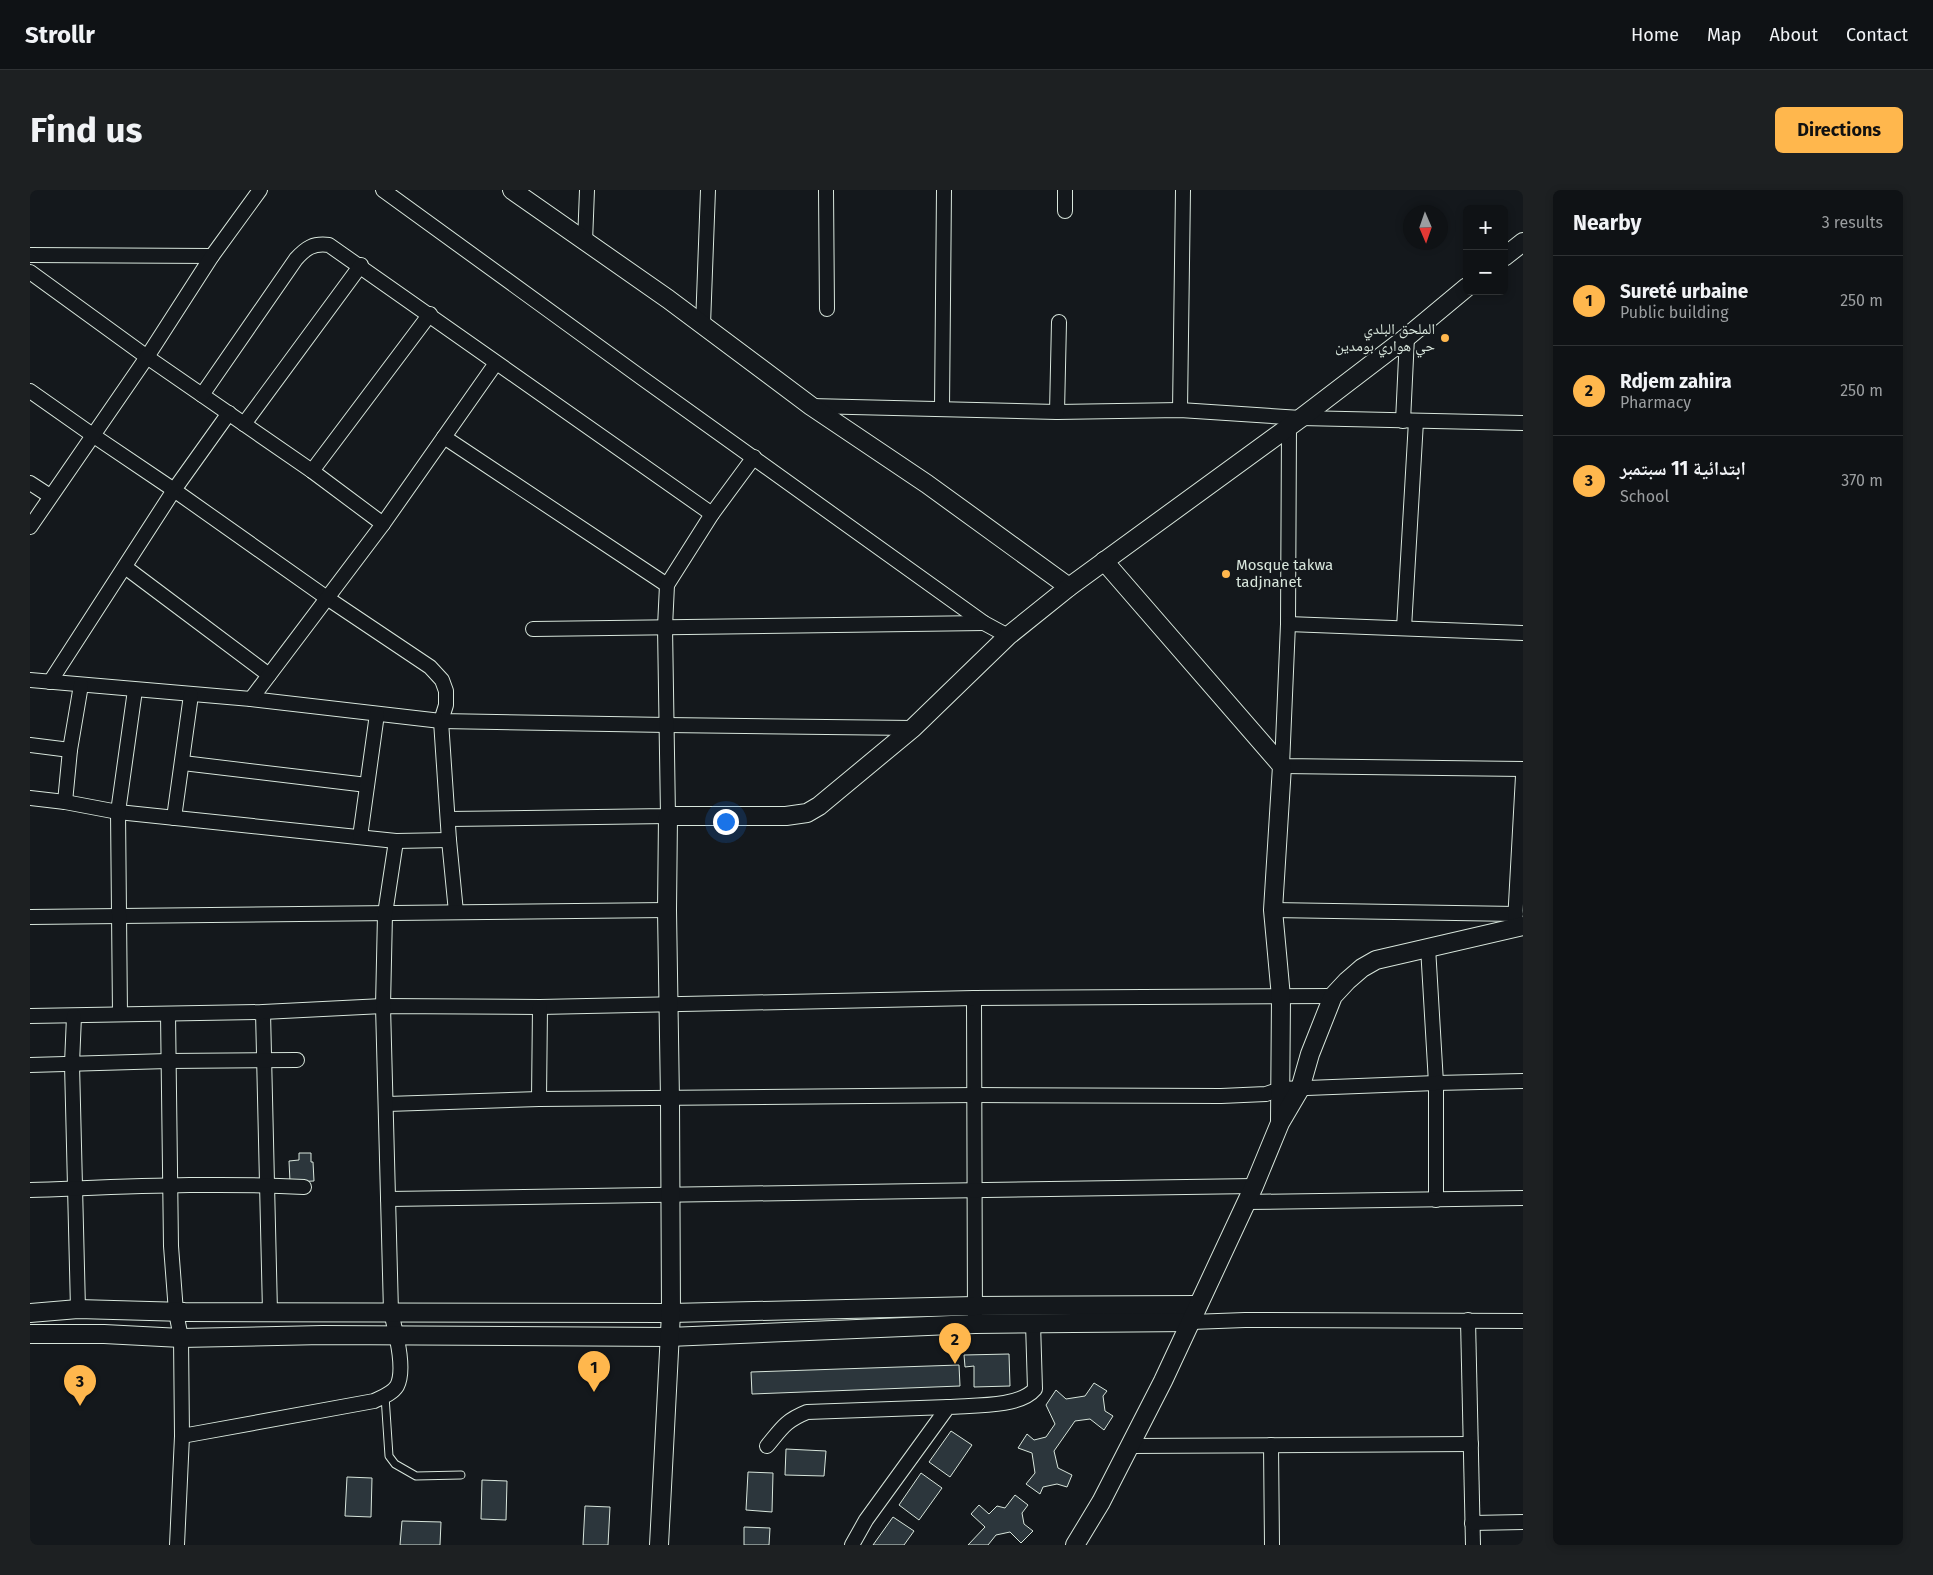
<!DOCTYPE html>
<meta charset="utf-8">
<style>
:root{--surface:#0f1215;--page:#1d2022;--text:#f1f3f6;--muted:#9b9ea0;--line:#2f3234;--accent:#ffb74d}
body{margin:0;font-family:"Fira Sans","Noto Naskh Arabic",sans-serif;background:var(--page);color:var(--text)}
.controls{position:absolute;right:15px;top:15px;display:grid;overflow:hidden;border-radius:8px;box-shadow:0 2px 8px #0003}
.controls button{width:45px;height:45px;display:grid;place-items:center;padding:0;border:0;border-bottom:1px solid var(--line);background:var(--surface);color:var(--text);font:25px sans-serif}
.compass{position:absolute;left:1373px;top:15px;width:45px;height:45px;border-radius:50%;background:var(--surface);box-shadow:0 2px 8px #0003;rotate:178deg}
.you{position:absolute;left:695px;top:631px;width:18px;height:18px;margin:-12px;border:4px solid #fff;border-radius:50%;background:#1a73e8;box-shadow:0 0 0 8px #1a73e833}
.badge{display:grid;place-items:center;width:32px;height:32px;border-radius:50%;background:var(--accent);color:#111;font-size:16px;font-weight:700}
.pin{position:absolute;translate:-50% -41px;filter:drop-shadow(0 1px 2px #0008)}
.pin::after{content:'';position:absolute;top:26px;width:18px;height:15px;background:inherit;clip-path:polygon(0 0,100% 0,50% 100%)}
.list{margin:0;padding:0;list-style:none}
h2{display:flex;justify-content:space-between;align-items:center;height:65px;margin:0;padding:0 20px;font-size:21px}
h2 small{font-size:16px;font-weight:400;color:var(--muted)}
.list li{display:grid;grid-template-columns:32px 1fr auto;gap:15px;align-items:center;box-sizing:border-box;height:90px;padding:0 20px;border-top:1px solid var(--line)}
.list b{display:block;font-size:19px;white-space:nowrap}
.list p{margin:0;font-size:16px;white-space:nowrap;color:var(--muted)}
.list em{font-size:16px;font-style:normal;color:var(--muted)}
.map{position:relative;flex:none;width:1493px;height:1355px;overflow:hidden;border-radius:8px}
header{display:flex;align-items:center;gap:30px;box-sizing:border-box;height:70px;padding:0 25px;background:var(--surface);border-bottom:1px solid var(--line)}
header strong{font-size:24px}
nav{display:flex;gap:28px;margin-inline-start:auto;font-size:18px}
.intro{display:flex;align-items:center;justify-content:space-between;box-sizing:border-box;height:120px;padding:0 30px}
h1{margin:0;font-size:35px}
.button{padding:12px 22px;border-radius:8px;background:var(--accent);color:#111;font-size:18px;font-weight:700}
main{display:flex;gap:30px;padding:0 30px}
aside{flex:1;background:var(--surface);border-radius:8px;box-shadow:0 2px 8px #0003}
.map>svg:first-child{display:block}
.building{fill:#2c363c;stroke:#d8e6dc}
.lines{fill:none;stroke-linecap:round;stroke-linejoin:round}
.service-casing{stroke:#d8e6dc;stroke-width:9}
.minor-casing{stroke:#d8e6dc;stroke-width:16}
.tertiary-casing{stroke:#d8e6dc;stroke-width:20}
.service{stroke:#14181c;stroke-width:7}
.minor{stroke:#14181c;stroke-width:14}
.tertiary{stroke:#14181c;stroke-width:18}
.poi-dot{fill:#ffb74d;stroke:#14181c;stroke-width:2}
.labels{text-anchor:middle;stroke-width:4;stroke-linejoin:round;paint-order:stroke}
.poi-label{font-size:15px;fill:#d8e6dc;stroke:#14181c;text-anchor:end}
</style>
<header>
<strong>Strollr</strong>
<nav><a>Home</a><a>Map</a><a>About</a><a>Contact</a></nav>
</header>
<div class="intro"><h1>Find us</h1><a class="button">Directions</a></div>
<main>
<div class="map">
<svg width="1493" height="1355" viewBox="0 0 1493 1355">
<rect width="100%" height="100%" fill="#14181c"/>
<g class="building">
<path d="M269,963H281V972H283L284,991L260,992L259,971L269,970Z"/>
<path d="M979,1164L980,1196L944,1197V1176L935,1177L934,1165Z"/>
<path d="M929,1175L930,1196L722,1204L721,1182Z"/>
<path d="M1064,1193L1077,1201L1073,1206L1075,1221L1083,1226L1074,1240L1060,1229L1045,1231L1024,1261L1028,1278L1042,1285L1037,1297L1027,1294L1013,1297L1010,1304L996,1294L1005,1283L1002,1263L988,1258L997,1244L1004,1250L1016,1247L1025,1234L1016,1215L1026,1200L1036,1209L1055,1206Z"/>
<path d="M921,1241L942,1255L920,1287L899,1272Z"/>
<path d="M756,1259L796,1261L794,1286L755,1285Z"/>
<path d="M718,1282L743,1283L742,1322L716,1320Z"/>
<path d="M891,1283L912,1298L889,1330L869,1315Z"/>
<path d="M317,1287L342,1288L341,1327L315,1326Z"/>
<path d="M452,1290L477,1291L476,1330L451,1329Z"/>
<path d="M985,1305L998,1315L992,1323L994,1334L1003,1341L991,1353L980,1342L966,1345L958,1355H938L955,1337L941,1324L949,1315L959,1324L967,1316L975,1318Z"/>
<path d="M555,1316L580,1317L578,1355H553Z"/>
<path d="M863,1327L884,1341L874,1355H843Z"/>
<path d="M372,1331L411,1332L410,1355H370Z"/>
<path d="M714,1337L740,1338L739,1355H714Z"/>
</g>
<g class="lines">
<defs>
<path id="service" d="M355,1206L359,1266L365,1274L386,1286L431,1285"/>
<g id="minor">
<path d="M353,0L612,188L954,433L978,446"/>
<path d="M796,0L797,119"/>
<path d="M1035,0V21"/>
<path d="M555,52L557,0"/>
<path d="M0,65L182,66"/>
<path d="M0,82L117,167L282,281L353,334"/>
<path d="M673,135L678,0"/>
<path d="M0,201L64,246L144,300L297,408L400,477L412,490L416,501V515L411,531L419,650L426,722"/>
<path d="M172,205L266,69C276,58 283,53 299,55L682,324"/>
<path d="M781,216L1027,222L1150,220L1271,228L1493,233"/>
<path d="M912,218L914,0"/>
<path d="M1150,220L1153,0"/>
<path d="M1027,222L1029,132"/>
<path d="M1373,231L1377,147"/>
<path d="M214,234L331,75"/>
<path d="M1259,237L1258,434L1252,576L1493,579"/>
<path d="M414,247L637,395"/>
<path d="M282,281L400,124"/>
<path d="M0,293L20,306"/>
<path d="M0,337L117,167L182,66L230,0"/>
<path d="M95,377L239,485"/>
<path d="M1258,434L1493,443"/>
<path d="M1374,438L1386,231"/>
<path d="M503,439L954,433"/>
<path d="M0,490L221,509L411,531L637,535L883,538"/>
<path d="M20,492L144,300L199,223"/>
<path d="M221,509L353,334L466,173"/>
<path d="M0,555L40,560"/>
<path d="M153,573L337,595"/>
<path d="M0,608L35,612L88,622L366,651L419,650"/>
<path d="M35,612L40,560L51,495"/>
<path d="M144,628L161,505"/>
<path d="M418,629L638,626L635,437L637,395L682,324L724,267"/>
<path d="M330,647L347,524"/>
<path d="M1243,720L1486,724"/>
<path d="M0,727L637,720"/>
<path d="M1485,732L1493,586"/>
<path d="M1398,757L1406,893V1010"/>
<path d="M944,808L945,1134"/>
<path d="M233,822L240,1122"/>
<path d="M90,824L88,622L105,500"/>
<path d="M138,824L141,1056L146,1122L151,1148L152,1246L147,1355"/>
<path d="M0,826L233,822L353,816L510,817L944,808L1303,806"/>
<path d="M44,826L42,874L48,1119"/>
<path d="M0,875L138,871L267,870"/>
<path d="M509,909L510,817"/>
<path d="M357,914L509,909L945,905L1191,906L1236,904L1251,899L1406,893L1493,891"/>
<path d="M0,1000C91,997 183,992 274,997"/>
<path d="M358,1009L1224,996"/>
<path d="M1216,1012L1493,1008"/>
<path d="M1438,1130L1443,1355"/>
<path d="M1161,1132L1215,1130L1493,1131"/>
<path d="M152,1246L344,1211C352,1207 362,1204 367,1196C376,1179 365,1140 361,1122L353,816L355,724L366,651"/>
<path d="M1241,1255L1242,1355"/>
<path d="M737,1256C752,1238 755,1231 777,1222L918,1217"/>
<path d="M1101,1256L1441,1254"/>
<path d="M1442,1333L1493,1332"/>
<path d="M822,1355L836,1330L918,1217C942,1215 989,1218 1005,1199L1003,1133"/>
</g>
<g id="tertiary">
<path d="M482,0L638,109L781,216L897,294L1039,397"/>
<path d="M1474,67L1493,52"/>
<path d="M1074,371L1252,576L1243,720L1251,807L1250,930"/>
<path d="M0,1123L48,1119L155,1122L641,1123L944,1116L1168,1115"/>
<path d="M0,1144H74L151,1148L293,1145L639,1147L945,1134L1161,1132"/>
<path d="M629,1355L641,1123L640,910L637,720L638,626H756L777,623L789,616L883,538L978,446L1039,397L1271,228L1377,147L1437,97"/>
<path d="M1045,1355L1071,1312L1133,1191L1224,996L1250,933L1270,899L1280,864L1303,806L1317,791L1332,778L1346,770L1493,736"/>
</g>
</defs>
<use href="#service" class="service-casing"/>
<use href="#minor" class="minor-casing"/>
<use href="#tertiary" class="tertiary-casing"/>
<use href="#service" class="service"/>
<use href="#minor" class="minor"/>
<use href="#tertiary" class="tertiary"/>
</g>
<g class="poi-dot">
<circle cx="1415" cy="148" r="5"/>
<circle cx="1196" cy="384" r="5"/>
</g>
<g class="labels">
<g class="poi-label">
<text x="1405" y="144">الملحق البلدي<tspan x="1405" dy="17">حي هواري بومدين</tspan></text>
<text x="1206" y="380" text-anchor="start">Mosque takwa<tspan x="1206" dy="17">tadjnanet</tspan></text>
</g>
</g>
</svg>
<div class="controls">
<button>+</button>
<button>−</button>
</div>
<svg class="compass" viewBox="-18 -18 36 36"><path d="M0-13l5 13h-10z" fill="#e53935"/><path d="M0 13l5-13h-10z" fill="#9b9ea0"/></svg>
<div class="you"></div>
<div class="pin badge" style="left:564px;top:1202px">1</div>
<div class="pin badge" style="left:925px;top:1174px">2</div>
<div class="pin badge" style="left:50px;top:1216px">3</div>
</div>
<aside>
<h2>Nearby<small>3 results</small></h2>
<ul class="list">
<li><span class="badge">1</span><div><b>Sureté urbaine</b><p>Public building</p></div><em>250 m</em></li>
<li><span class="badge">2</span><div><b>Rdjem zahira</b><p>Pharmacy</p></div><em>250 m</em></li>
<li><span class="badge">3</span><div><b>ابتدائية 11 سبتمبر</b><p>School</p></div><em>370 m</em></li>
</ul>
</aside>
</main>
